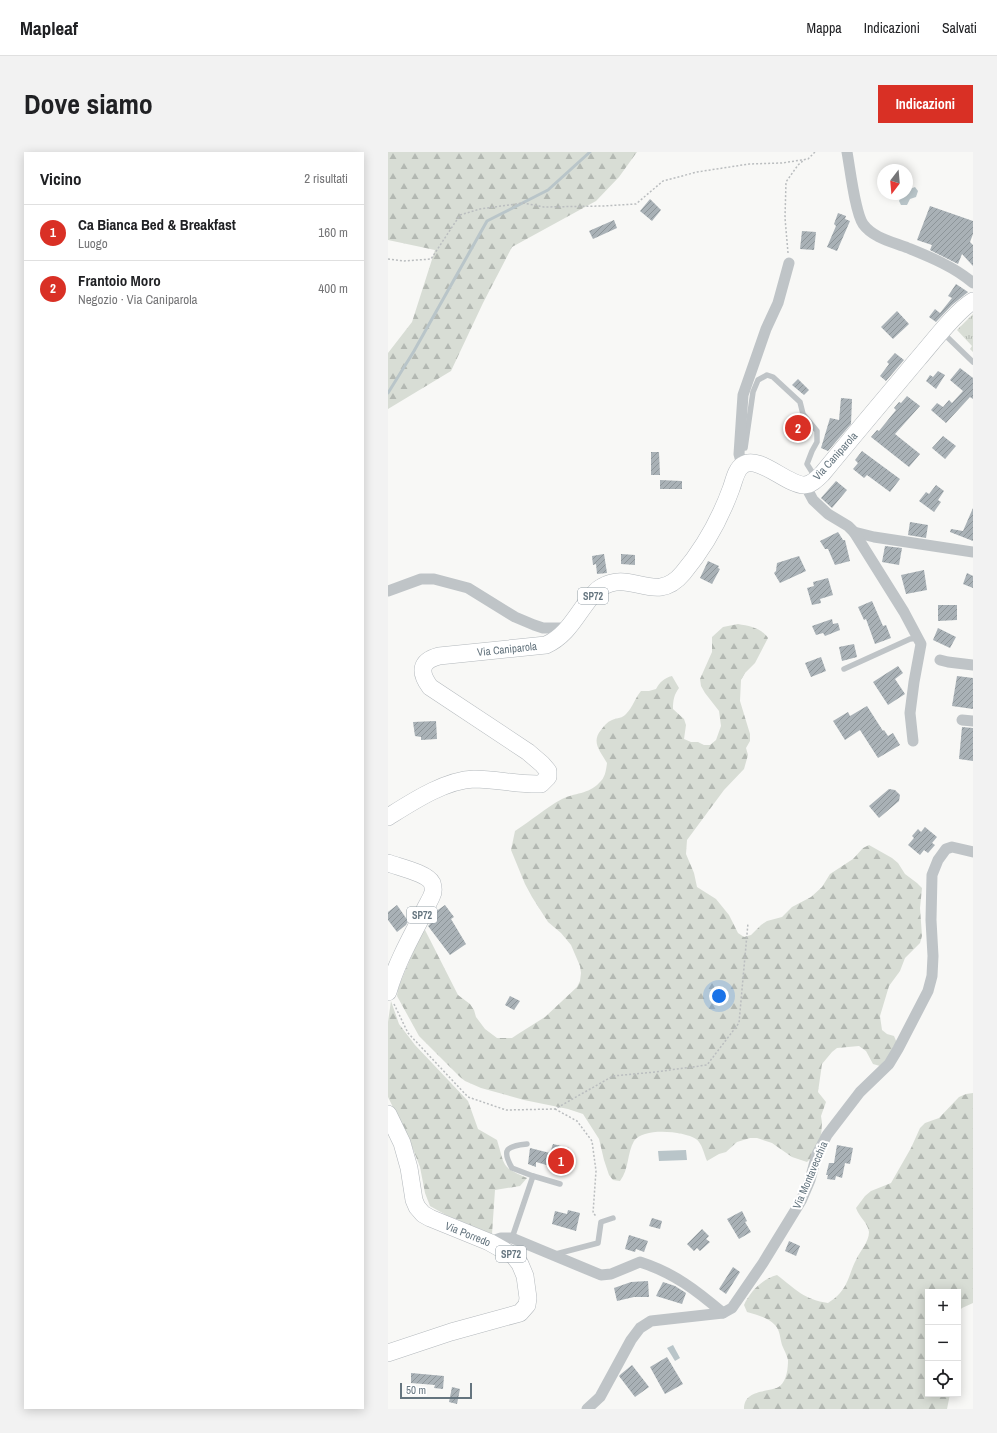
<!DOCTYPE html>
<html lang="it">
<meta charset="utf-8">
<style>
:root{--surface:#fff;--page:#f2f2f2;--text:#202124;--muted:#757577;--line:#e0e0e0;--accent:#d93025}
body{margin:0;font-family:"Archivo Narrow",sans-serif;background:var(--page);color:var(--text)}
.controls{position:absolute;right:12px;bottom:12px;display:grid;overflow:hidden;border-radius:0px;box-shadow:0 2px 10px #0003}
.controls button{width:36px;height:36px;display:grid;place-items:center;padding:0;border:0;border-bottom:1px solid var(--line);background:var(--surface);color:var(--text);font:20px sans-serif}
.compass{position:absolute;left:489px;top:12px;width:36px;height:36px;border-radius:50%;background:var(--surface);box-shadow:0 2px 10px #0003;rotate:196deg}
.scale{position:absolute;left:12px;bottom:10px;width:72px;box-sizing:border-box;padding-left:4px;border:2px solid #65757f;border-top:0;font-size:11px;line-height:14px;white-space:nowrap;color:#65757f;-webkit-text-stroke:3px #fff;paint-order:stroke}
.you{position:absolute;left:331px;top:844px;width:14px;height:14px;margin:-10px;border:3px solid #fff;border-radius:50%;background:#1a73e8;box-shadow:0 0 0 6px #1a73e833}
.badge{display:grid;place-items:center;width:26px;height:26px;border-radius:50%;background:var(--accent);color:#fff;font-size:13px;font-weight:700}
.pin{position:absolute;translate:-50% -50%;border:2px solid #fff;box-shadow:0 1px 4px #0006}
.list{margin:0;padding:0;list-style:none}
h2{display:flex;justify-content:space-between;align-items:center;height:52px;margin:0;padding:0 16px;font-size:17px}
h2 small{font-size:13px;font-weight:400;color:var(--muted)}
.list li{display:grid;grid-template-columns:26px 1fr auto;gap:12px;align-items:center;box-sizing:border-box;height:56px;padding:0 16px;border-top:1px solid var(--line)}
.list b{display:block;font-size:15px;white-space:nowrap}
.list p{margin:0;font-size:13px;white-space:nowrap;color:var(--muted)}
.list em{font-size:13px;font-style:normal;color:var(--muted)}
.icon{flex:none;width:22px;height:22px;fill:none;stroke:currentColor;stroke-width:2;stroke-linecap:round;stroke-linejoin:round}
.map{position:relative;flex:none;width:585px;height:1257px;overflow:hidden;border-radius:0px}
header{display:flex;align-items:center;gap:24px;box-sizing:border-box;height:56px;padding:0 20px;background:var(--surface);border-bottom:1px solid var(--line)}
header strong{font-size:19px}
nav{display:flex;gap:22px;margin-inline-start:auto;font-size:14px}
.intro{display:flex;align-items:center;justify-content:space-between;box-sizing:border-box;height:96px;padding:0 24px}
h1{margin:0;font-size:28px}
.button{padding:10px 18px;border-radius:0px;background:var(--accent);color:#fff;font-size:14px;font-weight:700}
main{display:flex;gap:24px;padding:0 24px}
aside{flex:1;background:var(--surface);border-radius:0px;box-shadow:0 2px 10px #0003}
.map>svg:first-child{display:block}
.forest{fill:url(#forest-firs)}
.park{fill:url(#park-tufts)}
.water{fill:#b9c5c9}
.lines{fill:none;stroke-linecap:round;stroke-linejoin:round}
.stream{stroke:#b9c5c9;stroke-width:3}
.building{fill:url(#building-hatch)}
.primary-casing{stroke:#b3b8bc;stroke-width:18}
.path{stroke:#babdbf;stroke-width:1.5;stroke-dasharray:2 2;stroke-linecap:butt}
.lane{stroke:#bfc4c7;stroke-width:5.5}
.street{stroke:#bfc4c7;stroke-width:11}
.primary{stroke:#fff;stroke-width:17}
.labels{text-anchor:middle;stroke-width:4;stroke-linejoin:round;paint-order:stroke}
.shield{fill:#fff;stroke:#939ea5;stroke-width:1}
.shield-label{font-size:10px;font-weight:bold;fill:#65757f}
.street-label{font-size:11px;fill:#65757f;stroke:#fff}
</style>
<header>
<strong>Mapleaf</strong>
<nav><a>Mappa</a><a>Indicazioni</a><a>Salvati</a></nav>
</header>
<div class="intro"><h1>Dove siamo</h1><a class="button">Indicazioni</a></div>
<main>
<aside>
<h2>Vicino<small>2 risultati</small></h2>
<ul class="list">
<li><span class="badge">1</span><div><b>Ca Bianca Bed &amp; Breakfast</b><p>Luogo</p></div><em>160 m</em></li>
<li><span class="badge">2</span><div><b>Frantoio Moro</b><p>Negozio · Via Caniparola</p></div><em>400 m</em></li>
</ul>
</aside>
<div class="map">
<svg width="585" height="1257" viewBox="0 0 585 1257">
<defs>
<pattern id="forest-firs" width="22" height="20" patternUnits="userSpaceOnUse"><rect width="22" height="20" fill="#d8ddd5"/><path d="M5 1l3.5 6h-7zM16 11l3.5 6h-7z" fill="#b3b8b2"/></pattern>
<pattern id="park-tufts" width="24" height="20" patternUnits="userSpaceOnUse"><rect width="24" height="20" fill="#d8ddd5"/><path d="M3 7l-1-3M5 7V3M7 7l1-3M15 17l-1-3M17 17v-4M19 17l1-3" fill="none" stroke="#b3b8b2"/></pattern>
<pattern id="building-hatch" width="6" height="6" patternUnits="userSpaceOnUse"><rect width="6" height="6" fill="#a9b1b6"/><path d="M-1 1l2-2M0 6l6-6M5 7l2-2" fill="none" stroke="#8d9599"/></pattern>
</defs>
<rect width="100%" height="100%" fill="#f8f8f6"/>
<g class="forest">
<path d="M0,0H249L231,25L208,49L124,95L95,151L63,219L0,257V201L24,170L47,98L0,88Z"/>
<path d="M350,472C362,474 373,476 380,486L367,511L357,521L353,528L352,549L362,582V589L358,596L360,603L356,617L336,638L299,688L298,702L306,721L309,735L328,747L341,763L350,781L356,785L363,783L373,773L379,769L394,765L404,755L423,745L434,735L442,722L465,707L475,696L481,693L504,706L510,711L517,722L529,731L534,736L532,756L534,784L532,791L517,806L512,819L501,834L492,864L494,878L499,882L506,884L509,891L502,903L492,914L485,912L478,899L471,894L449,896L444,900L434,912L430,940L438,950L433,964L434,971L433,985L424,1005L419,1010L404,1005L384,991L369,986H362L349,990L338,1000L331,1002L319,1009C316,1002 314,991 308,987C296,979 255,975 246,989C239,1001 241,1018 232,1029L225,1028L221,1023L216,1008L211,987L195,962L180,957L136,948L93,936L77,929L72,925L31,884L9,844L10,836L32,784L37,778L70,843L82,852L86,858L88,865L97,877L109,886H124L130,882L157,865L189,835L192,829L193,821L192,814L183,793L173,781L160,770L144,745L137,732L123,698L127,679C143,669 157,656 174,647C186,641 201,642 211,631C217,626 218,619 219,611C212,599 203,590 213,578C216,574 219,570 224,568C229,566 235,566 238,562C245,555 247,546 253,539H261L268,537C272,530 276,526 284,524L291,536C286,543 285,548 285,557L296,567L298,573L296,587L303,590H310L316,593H322L328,588L333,574L331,559L317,541L313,534L312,527L324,500V485L335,475Z"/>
<path d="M3,849L11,872L27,893L80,949L90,977L109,988C117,1014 113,1015 139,1026L132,1034L107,1038L104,1082L58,1063L42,1054L37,1041L32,1015L23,992L0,945V870Z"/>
<path d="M585,941V1151L574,1156L570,1160V1140H540V1242H562L559,1257H356C356,1236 383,1241 392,1234C399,1228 400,1216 400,1208C399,1203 396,1198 394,1193C392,1186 392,1178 387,1173C379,1165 369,1163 359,1160L356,1153C362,1140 374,1127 389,1123C407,1137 417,1148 440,1151C444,1148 449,1145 452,1141C461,1131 462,1119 468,1108C472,1099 481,1090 481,1080C480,1071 471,1065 468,1056L477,1044L483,1039L503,1031L523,996L532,976L537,971L551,966L571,945L578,942Z"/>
</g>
<path class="park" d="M585,162V200L582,197L584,194L569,178Z"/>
<g class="water">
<path d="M527,35L530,39L528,45L522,47L519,53H513L511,49L514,42H519V38Z"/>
<path d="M298,998L299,1008L271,1009L270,999Z"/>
<path d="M285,1193L292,1206L287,1209L279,1196Z"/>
</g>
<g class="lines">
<path class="stream" d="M0,241L26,199L99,69L160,38L202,0"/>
</g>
<g class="building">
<path d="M262,47L273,58L264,69L252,59Z"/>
<path d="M542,54L585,69V82L582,90L585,93V114L574,102L570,112L542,98L544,93L529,88Z"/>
<path d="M450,61L458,64L457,67L462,69L449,99L439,95L448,74L446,72Z"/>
<path d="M226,68L229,76L205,87L201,79Z"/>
<path d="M414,79L428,80L426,98L412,97Z"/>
<path d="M568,132L580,140L564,153L548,170L541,165L547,157L552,161L564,146L560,144Z"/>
<path d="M509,159L521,172L505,187L493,175Z"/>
<path d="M507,201L516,208L498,229L492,224L501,212L499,210Z"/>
<path d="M572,216L585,226V247L582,245L558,271L543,258L549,251L555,255L561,248L564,251L575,239L562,228Z"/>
<path d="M550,219L557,223L548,237L538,229L542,223L545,225Z"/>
<path d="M410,227L421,238L416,243L404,233Z"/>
<path d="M519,244L532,254L507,282L532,302L521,315L483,285L489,278L491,279L508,258L506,256L511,250L513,251Z"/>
<path d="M453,246L464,247L463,272L440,299L433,296L442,266L451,268Z"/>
<path d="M410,263L422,280L410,289L397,272Z"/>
<path d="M555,284L568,294L557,307L544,296Z"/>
<path d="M474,299L512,327L502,340L479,323L476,326L465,317L470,311L467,308Z"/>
<path d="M263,300H271L272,323H263Z"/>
<path d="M272,328L294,329V337H272Z"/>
<path d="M448,329L459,338L444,356L433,346Z"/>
<path d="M548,333L556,339L550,348L553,350L546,360L531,349L538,340L541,342Z"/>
<path d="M585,356V389L562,380L563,377L575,379Z"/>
<path d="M522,370L540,373L538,386L520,383Z"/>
<path d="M450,380L455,388H457L462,409L447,413L440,397H437L432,389Z"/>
<path d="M497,394L514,396L511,413L494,410Z"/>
<path d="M216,402L219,421L209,422L208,412L205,413L204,404Z"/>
<path d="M233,402L247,403V413L233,412Z"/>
<path d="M411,404L418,419L392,431L386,421L388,419L389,411Z"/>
<path d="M320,409L331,414L330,416L332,417L324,432L312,426Z"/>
<path d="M536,418L539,438L518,442L513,423Z"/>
<path d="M579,421L585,424V436L575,432Z"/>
<path d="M440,426L445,443L432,447L433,451L424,453L419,436L426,434L425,430Z"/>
<path d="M484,449L495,474L498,473L503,486L487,492L478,467L476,468L470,455Z"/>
<path d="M550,453H569V468L550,469Z"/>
<path d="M444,467L445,472L450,471L452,478L437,484L435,481L428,483L424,474Z"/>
<path d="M550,476L568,485L562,496L545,488Z"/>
<path d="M466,492L469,505L454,509L451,495Z"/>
<path d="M433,505L438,519L423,525L417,511Z"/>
<path d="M510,514L515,521L507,527L517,542L500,553L485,530Z"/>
<path d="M569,524L585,526V557L564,554Z"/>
<path d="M479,554L495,579L496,578L500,584L505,581L512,593L490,606L472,578L457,588L445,569L460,560L462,564Z"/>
<path d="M48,569L49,587L33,588V585L27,584L25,570Z"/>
<path d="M574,575L585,576V609L571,607Z"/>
<path d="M501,637L507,638L512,643L511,649L491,666L481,654Z"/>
<path d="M537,675L549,685L544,691L547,693L540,701L536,698L532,703L520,693L526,686L524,684L530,677L533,680Z"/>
<path d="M9,753L20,769L18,773L9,780L0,768V760Z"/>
<path d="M57,753L66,765L63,767L78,792L62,803L40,774L45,769L44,767L47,760Z"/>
<path d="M122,844L132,849L126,858L117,853Z"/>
<path d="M165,992L181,996L179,1002L187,1005L183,1020L148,1010V1015L140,1012L142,996L162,1001Z"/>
<path d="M449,993L465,996L462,1012L457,1011L454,1026L448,1024L447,1028L439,1027L440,1023H438L441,1011H446Z"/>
<path d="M180,1058L192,1061L188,1079L164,1072L167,1059L179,1062Z"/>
<path d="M354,1059L359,1069L357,1070L363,1080L351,1087L339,1067Z"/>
<path d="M264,1066L274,1069L272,1077L261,1074Z"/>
<path d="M314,1077L321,1084L318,1087L322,1090L312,1099L309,1096L306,1099L299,1092Z"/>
<path d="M241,1083L260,1089L256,1100L248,1097L247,1100L237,1097Z"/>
<path d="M401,1089L412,1094L408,1104L397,1099Z"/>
<path d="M345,1115L352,1120L338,1142L331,1137Z"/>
<path d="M260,1129L261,1145H246L229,1149L226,1136L243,1130Z"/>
<path d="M275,1130L287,1134L298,1141L294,1152L268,1144Z"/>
<path d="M279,1205L295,1232L277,1242L262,1215Z"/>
<path d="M244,1213L261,1235L247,1245L231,1224L233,1222Z"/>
<path d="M23,1221L56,1224L55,1237L46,1236L47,1233L23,1231Z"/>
<path d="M64,1235L72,1237L69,1252L61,1250Z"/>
</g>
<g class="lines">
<defs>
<g id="primary">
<path d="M0,665C24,650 57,628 86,627C109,627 131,633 153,632L160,625V619L154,612L140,600L42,535C31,520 32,509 51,504L158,493C180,483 188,463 203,445C206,442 209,437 214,435C243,417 268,454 295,421C316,396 332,367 343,337C346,329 348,317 355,313C370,302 399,333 416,333C423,333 429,327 434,322C465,284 498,245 530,207C544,191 568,159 585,149"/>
<path d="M0,711C10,715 39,721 44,731C45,734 46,739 44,743C42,749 37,755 35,762C22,787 8,812 0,840"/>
<path d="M0,962L14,991L21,1016L26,1048L29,1055L35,1062L42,1066L101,1090L126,1104L132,1112L137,1124L140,1146L139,1153L132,1161L63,1180L0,1201"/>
</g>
</defs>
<use href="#primary" class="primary-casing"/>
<g class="path">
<path d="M400,101L397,66L398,30L410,13L416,8"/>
<path d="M0,107L16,109L43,107L72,63L92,57L135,51L156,55L215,54L248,52L275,29L309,20L361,12L394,11L420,7L427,0"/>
<path d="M6,852L20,881L80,945L118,958L167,957L225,924L267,920L319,913L351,871L360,771"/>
<path d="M167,957L189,969L204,989L208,1019L205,1061L209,1065"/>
</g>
<g class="lane">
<path d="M555,181L585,210"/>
<path d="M357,296L365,240L370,228L379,223L385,225L412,250L415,262L429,279V290L424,299L419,312L424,320L428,321L431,319"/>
<path d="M456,517L522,487L531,486"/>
<path d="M139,992C119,994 113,997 124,1016L145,1024"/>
<path d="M124,1086L145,1024L172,1032"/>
<path d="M168,1102L210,1091L213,1070L225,1066"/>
</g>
<g class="street">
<path d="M459,0C462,16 467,60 475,72C485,86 505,90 520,96C542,105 567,115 585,131"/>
<path d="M354,313L351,302L355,243L378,177L390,151L401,111"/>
<path d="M417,333L425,348L440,362L460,374L466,380L486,385L585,400"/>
<path d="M466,380L516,460L533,492L526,530L522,561L525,589"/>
<path d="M0,439L33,427H46L80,436L127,465L146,473L155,476H180"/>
<path d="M552,508L560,510L585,513"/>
<path d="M574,568L585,569"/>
<path d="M101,1090L113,1086H124L213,1123L223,1122L252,1110C286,1121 308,1138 335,1161"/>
<path d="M199,1257L212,1245L243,1188L252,1176L263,1169L335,1161L344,1156L375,1111L413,1049L422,1028L429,1002L439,983L472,940L501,912L510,897L540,839L544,824L545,804L543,768L544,723L550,708L558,697L564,695L585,700"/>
</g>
<use href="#primary" class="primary"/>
</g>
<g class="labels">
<g class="shield">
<rect x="190" y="436" width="30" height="16" rx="3"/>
<rect x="19" y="755" width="30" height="16" rx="3"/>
<rect x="108" y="1094" width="30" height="16" rx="3"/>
</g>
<g class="shield-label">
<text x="205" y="448">SP72</text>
<text x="34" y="767">SP72</text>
<text x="123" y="1106">SP72</text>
</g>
<g class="street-label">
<text transform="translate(447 304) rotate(-48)" y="4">Via Caniparola</text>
<text transform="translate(119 497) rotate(-6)" y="4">Via Caniparola</text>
<text transform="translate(422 1023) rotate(-67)" y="4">Via Montavecchia</text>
<text transform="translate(80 1082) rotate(22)" y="4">Via Porredo</text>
</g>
</g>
</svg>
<div class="controls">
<button>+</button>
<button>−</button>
<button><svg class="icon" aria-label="locate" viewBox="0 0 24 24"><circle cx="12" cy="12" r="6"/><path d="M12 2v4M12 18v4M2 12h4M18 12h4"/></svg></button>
</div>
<svg class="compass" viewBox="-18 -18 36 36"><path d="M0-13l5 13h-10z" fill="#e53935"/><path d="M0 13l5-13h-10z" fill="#757577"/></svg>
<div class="scale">50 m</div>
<div class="you"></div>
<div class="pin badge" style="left:173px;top:1009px">1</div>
<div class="pin badge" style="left:410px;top:276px">2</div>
</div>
</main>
